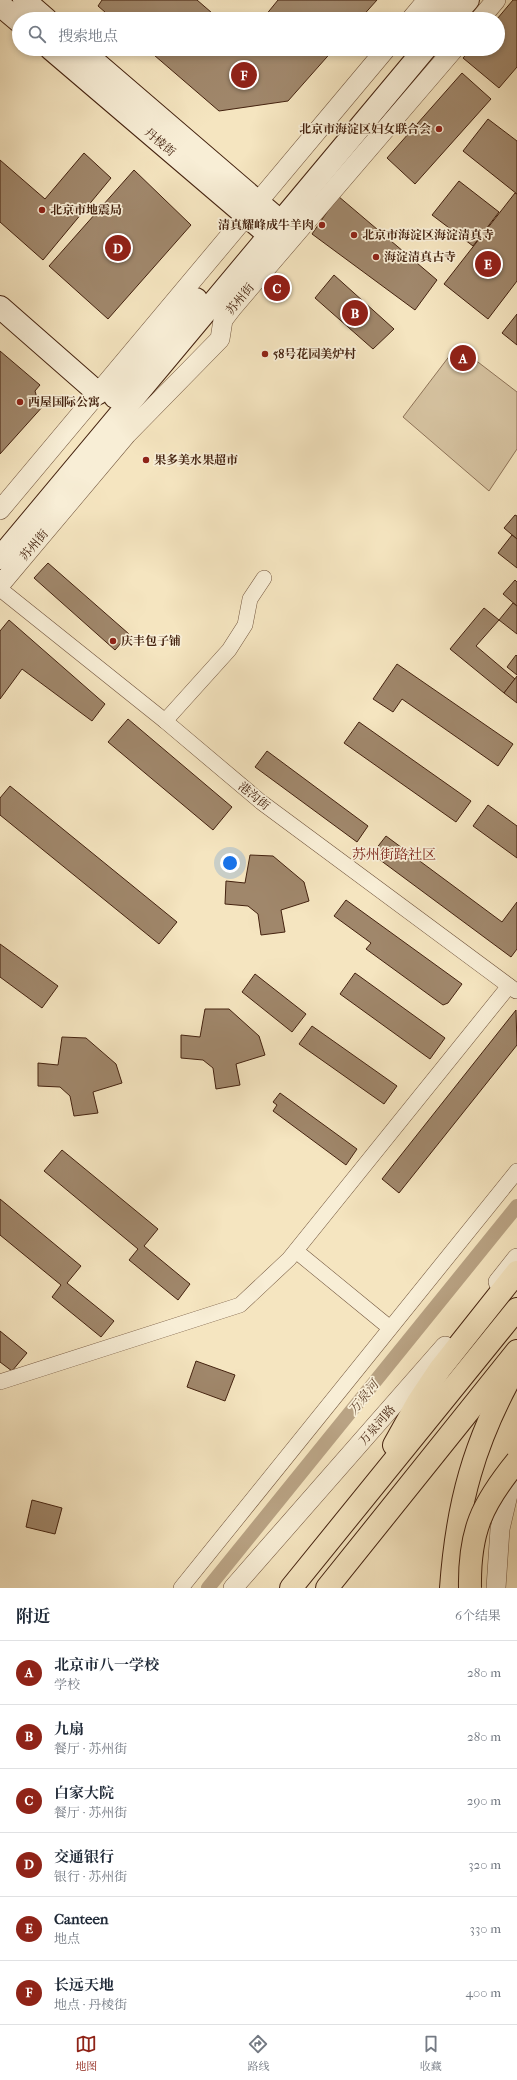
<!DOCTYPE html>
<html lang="zh">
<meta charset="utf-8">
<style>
:root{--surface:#fff;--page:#f6f6f7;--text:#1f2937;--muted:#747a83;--line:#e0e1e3;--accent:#8f2418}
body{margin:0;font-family:"IM FELL French Canon","Noto Serif SC",serif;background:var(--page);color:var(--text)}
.you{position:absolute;left:230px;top:863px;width:14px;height:14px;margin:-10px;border:3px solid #fff;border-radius:50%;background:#1a73e8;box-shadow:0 0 0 6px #1a73e833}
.badge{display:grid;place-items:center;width:26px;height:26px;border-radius:50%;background:var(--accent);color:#fff;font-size:13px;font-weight:700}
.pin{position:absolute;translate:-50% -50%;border:2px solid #fff;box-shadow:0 1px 4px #0006}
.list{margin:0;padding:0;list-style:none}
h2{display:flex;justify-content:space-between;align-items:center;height:52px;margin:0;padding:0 16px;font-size:17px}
h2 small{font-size:13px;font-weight:400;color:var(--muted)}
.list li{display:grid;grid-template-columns:26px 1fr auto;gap:12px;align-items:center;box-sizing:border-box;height:64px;padding:0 16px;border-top:1px solid var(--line)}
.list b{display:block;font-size:15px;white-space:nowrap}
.list p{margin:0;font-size:13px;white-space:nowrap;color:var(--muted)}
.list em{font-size:13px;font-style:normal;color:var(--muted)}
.icon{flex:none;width:22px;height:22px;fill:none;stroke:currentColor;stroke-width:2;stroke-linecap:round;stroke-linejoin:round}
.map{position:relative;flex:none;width:517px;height:1588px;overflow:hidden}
.search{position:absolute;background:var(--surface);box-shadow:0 2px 6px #0003;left:12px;right:12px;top:12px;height:44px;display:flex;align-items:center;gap:10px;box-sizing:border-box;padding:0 14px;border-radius:22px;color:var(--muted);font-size:15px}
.sheet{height:436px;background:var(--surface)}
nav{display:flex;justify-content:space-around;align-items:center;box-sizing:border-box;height:56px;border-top:1px solid var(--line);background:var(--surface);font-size:11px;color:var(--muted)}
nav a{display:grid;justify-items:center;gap:2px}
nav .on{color:var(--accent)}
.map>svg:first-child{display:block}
.green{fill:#d7c4a2;stroke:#8e7358}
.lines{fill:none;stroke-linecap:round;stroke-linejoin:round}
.canal{stroke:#b9a384;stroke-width:14}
.building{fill:#a0876b;stroke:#44220f}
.minor-casing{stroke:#70533b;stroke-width:16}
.tertiary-casing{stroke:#70533b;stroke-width:20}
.secondary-casing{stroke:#44220f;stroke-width:24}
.trunk-casing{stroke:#44220f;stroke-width:24}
.minor{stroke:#f8eed6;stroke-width:15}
.tertiary{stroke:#f8eed6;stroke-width:19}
.secondary{stroke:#f8eed6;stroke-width:22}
.trunk{stroke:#f5e5c0;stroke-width:22}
.trunk-bridge-casing{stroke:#44220f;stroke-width:24;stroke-linecap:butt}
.trunk-bridge{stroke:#f5e5c0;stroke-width:22}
.poi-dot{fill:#8f2418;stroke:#f8eed6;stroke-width:1.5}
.labels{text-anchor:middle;stroke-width:3.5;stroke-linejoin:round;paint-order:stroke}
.poi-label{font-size:12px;font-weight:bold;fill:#44220f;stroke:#f8eed6;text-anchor:start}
.street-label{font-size:12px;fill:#44220f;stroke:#f8eed6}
.water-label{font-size:13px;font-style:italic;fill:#674932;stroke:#f8eed6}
.quarter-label{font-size:14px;fill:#7a1f14;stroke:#f8eed6}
</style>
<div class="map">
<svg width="517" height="1588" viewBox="0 0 517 1588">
<rect width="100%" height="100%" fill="#f5e5c0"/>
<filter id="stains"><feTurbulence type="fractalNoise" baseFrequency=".005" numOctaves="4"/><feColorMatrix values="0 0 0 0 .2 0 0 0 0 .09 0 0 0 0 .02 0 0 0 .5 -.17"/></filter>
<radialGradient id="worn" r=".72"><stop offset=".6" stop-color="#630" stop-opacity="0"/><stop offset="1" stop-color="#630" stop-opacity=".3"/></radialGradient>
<path class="green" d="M457,346L517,392V449L489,491L403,417Z"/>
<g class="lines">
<path class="canal" d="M208,1588L517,1206"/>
</g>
<g class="building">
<path d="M102,0H197L219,19H113L98,6Z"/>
<path d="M278,0H377L360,19H257L265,16Z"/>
<path d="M513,0H517V67L499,88L463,58L471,49H498L497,19Z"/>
<path d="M147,49H334L288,101L219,111Z"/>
<path d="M462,73L491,99L415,184L387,158Z"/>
<path d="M488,119L517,141V194L463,151Z"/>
<path d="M84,153L111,178L43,260L0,222V160L45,199Z"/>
<path d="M134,170L191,225L108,319L49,266Z"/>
<path d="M459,181L499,212L473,246L432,215Z"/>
<path d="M515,193L517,194V281L488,319L444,284Z"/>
<path d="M338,196L437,280L415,310L312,234Z"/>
<path d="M334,275L394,329L373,349L315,298Z"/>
<path d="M517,314V345L502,333Z"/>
<path d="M0,351L40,385L35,391L37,398L44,405L0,454Z"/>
<path d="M515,515L517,516V539L504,528Z"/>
<path d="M512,535L517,539V568L498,553Z"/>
<path d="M48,563L129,634L115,650L34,578Z"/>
<path d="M515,580L517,582V606L503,594Z"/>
<path d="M513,603L517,606V634L499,620Z"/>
<path d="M484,608L499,620L476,646L515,679L504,693L450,649Z"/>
<path d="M9,620L105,704L92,721L22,669L0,699V631Z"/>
<path d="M516,655L517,656V675L507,667Z"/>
<path d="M397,664L513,744L498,766L402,699L393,712L373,699Z"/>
<path d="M517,676V703L504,693Z"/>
<path d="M128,719L232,807L213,830L108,742Z"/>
<path d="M359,722L471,801L456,822L344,743Z"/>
<path d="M267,751L368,826L357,842L255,767Z"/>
<path d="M10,786L177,922L159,944L0,815V798Z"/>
<path d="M488,805L517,826V858L473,826Z"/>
<path d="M386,836L502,922L517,902V949L511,957L372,854Z"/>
<path d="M250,855L273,856L304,882L309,901L281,910L285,932L261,935L258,914L248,906L225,904L226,881L245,883Z"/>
<path d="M346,900L462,984L448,1003L443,1005L366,949L371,943L334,916Z"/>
<path d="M0,944L58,986L42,1008L0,977Z"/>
<path d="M355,973L445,1038L430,1059L340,994Z"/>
<path d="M255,974L306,1014L292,1032L242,992Z"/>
<path d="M205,1009H229L259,1036L265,1055L236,1064L240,1085L216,1089L213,1068L203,1060L181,1058V1035L200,1037Z"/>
<path d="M516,1010L517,1045L399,1193L382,1179Z"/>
<path d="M312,1026L397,1086L384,1104L299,1044Z"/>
<path d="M62,1037L86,1038L116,1064L122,1083L93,1092L98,1113L74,1116L70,1096L60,1087L38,1086V1063L58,1065Z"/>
<path d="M280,1093L357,1149L346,1165L273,1111L277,1105L273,1102Z"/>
<path d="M62,1150L158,1229L144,1246L190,1284L178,1300L129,1260L138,1249L44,1171Z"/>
<path d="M0,1199L81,1266L67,1283L114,1321L101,1337L52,1297L61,1285L0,1235Z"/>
<path d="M0,1331L27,1353L12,1371L0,1362Z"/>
<path d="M196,1361L235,1375L225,1401L187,1387Z"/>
<path d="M32,1500L62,1508L55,1534L26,1527Z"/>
</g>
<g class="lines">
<defs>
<g id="minor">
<path d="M0,589L165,721L261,802L516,991"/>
<path d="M165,721L229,650L245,625L250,599L264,578"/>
<path d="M296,1251L390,1328"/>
<path d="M0,1382L240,1305L289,1259L509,986"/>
<path d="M181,1588L517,1171"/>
</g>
<g id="tertiary">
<path d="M411,19L427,0"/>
<path d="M480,19L496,0"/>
<path d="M0,510L386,49"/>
<path d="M0,585L127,434L220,339L223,320L233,307L454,49"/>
<path d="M498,1282L517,1258"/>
<path d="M233,1588L445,1346"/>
<path d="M496,1588L500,1529L515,1465"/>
</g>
<g id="secondary">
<path d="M24,0L46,19"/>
<path d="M0,5L19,21"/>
<path d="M432,19L448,0"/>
<path d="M451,19L468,0"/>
<path d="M51,49L269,235"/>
<path d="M80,49L280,221"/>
<path d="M0,307L98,393"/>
<path d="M115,397L144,360L196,299"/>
<path d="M0,558L425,49"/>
</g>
<g id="trunk">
<path d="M394,1445L418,1402L440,1369L517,1272"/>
<path d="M291,1588L517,1309"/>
<path d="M327,1588L517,1351"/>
<path d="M451,1588C457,1504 474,1442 515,1369"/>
</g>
</defs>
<use href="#minor" class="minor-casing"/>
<use href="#tertiary" class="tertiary-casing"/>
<use href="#secondary" class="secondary-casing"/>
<use href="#trunk" class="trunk-casing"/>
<use href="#minor" class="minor"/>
<use href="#tertiary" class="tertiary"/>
<use href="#secondary" class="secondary"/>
<use href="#trunk" class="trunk"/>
<defs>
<path id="trunk-bridge" d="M470,1588C469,1531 482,1504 517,1461"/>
</defs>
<use href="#trunk-bridge" class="trunk-bridge-casing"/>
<use href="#trunk-bridge" class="trunk-bridge"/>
</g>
<g class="poi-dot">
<circle cx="439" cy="129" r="4"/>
<circle cx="42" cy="210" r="4"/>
<circle cx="322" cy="225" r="4"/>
<circle cx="354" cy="235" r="4"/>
<circle cx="376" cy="257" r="4"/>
<circle cx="265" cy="354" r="4"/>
<circle cx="20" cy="402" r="4"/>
<circle cx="146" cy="460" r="4"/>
<circle cx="113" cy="641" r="4"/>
</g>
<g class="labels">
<g class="poi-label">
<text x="431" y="133" text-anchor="end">北京市海淀区妇女联合会</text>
<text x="50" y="214">北京市地震局</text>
<text x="314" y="229" text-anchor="end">清真耀峰成牛羊肉</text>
<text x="362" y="239">北京市海淀区海淀清真寺</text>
<text x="384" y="261">海淀清真古寺</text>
<text x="273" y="358">58号花园美炉村</text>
<text x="28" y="406">西屋国际公寓</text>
<text x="154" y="464">果多美水果超市</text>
<text x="121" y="645">庆丰包子铺</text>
</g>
<g class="street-label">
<text transform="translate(160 142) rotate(40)" y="4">丹棱街</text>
<text transform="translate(240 299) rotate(-51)" y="4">苏州街</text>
<text transform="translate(34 545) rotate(-50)" y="4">苏州街</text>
<text transform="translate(254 796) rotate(39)" y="4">港沟街</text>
<text transform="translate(377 1425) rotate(-49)" y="4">万泉河路</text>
</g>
<g class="water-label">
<text transform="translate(363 1397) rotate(-51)" y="5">万泉河</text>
</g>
<g class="quarter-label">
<text x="394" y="859">苏州街路社区</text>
</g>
</g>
<rect width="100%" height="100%" filter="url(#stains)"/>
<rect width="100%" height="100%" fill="url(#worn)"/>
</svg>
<div class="you"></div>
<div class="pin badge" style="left:463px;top:358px">A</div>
<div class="pin badge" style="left:355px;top:313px">B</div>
<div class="pin badge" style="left:277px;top:288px">C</div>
<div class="pin badge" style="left:118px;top:248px">D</div>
<div class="pin badge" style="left:488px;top:264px">E</div>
<div class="pin badge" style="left:244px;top:75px">F</div>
<div class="search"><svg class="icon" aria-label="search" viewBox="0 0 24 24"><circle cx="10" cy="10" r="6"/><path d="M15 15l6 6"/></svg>搜索地点</div>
</div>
<section class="sheet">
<h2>附近<small>6个结果</small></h2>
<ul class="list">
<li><span class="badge">A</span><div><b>北京市八一学校</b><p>学校</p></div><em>280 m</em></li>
<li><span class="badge">B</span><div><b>九扇</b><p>餐厅 · 苏州街</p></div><em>280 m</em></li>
<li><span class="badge">C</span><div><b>白家大院</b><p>餐厅 · 苏州街</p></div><em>290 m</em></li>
<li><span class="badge">D</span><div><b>交通银行</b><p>银行 · 苏州街</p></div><em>320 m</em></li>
<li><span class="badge">E</span><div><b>Canteen</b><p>地点</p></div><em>330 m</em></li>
<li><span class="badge">F</span><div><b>长远天地</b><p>地点 · 丹棱街</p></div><em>400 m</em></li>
</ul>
</section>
<nav>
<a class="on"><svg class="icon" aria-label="map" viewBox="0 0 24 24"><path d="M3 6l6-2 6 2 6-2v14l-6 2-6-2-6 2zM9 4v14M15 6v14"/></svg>地图</a>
<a><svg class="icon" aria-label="directions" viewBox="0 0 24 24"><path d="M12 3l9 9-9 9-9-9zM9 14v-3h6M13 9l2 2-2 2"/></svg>路线</a>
<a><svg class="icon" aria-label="saved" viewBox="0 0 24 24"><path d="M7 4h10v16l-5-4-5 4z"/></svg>收藏</a>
</nav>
